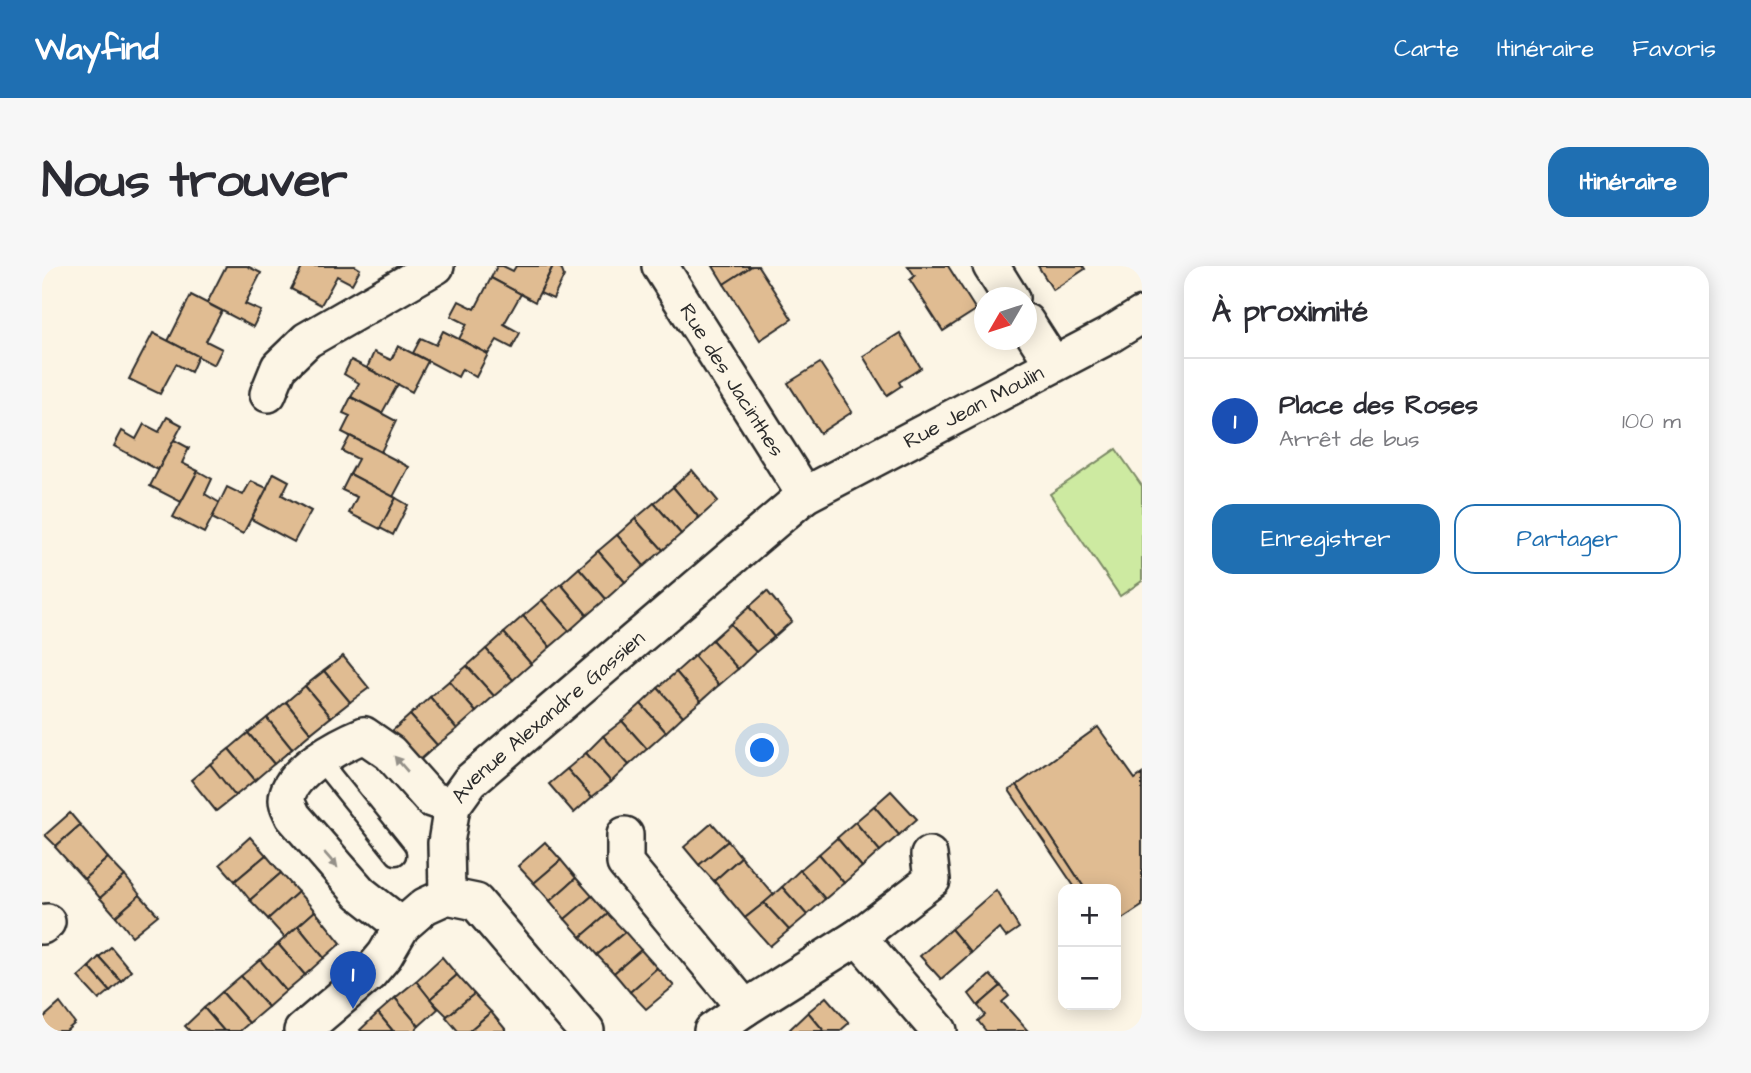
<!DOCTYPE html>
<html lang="fr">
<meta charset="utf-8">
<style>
:root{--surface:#fff;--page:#f7f7f7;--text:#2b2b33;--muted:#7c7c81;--line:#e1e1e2;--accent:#1f6fb2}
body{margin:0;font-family:"Architects Daughter",sans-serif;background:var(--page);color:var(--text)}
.controls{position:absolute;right:21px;bottom:21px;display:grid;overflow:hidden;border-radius:14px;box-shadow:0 4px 18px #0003}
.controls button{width:63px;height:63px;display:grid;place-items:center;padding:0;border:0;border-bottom:2px solid var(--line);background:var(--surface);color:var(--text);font:35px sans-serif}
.compass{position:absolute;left:932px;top:21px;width:63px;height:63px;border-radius:50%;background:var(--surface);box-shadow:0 4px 18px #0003;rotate:231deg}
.you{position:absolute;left:721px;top:485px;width:24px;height:24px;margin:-18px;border:5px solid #fff;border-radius:50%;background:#1a73e8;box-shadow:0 0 0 10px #1a73e833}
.badge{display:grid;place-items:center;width:46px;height:46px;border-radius:50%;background:var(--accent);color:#fff;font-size:23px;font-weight:700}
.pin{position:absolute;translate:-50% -58px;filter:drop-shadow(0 2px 4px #0008)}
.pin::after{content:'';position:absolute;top:37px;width:24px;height:21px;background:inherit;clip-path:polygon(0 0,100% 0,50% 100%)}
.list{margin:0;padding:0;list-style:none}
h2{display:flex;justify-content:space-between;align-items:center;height:91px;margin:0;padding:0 28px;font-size:30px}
h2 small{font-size:23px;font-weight:400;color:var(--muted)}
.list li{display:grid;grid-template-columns:46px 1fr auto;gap:21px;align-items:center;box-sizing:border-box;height:126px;padding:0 28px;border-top:2px solid var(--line)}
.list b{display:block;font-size:26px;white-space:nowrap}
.list p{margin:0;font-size:23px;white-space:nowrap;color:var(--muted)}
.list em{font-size:23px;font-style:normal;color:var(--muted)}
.actions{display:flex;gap:14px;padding:21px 28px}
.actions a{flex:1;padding:16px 0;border:2px solid var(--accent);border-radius:21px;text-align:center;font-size:24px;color:var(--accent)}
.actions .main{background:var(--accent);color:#fff}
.map{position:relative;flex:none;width:1100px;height:765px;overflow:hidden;border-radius:21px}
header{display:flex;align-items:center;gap:42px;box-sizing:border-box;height:98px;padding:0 35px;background:var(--accent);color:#fff}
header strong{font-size:33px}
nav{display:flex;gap:38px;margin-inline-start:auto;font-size:24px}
.intro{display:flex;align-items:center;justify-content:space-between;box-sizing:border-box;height:168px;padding:0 42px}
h1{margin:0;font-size:49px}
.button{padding:18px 32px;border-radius:21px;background:var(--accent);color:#fff;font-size:24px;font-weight:700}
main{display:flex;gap:42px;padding:0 42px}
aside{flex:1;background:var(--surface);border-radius:21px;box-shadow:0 4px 18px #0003}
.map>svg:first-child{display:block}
.green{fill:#cdeaa1;stroke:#7c8a66;stroke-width:2}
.building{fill:#e0bc92;stroke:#2b2b2b;stroke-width:2}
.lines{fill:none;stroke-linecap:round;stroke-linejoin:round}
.lane-casing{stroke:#2b2b2b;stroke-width:23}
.street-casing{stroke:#2b2b2b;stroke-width:40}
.lane{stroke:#fcf5e5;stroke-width:18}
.street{stroke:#fcf5e5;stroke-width:35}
.oneway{fill:#949088}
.labels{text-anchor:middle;stroke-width:5;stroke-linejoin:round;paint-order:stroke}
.street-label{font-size:21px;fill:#2b2b2b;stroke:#fcf5e5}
</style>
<header>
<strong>Wayfind</strong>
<nav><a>Carte</a><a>Itinéraire</a><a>Favoris</a></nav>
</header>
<div class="intro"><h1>Nous trouver</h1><a class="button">Itinéraire</a></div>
<main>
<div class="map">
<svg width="1100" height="765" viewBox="0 0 1100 765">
<rect width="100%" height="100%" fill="#fcf5e5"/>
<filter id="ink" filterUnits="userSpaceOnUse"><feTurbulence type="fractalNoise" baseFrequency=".0143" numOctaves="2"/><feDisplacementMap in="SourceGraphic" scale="14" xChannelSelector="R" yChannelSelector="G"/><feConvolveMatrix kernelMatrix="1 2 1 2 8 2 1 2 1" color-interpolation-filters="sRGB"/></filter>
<g filter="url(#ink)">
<path class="green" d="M1074,183L1100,220V315L1078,330L1008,228Z"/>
<g class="building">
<path d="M184,0H205L219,7L203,38L219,45L211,61L165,37Z"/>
<path d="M261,0H313L318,3L310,18L295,10L279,39L249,23Z"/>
<path d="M455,0H461L471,5L474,0H511L493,36L449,12Z"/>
<path d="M511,0L519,2L522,10L511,33L498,27Z"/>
<path d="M671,0H710L682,18Z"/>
<path d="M710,0H716L750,53L718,74L682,18Z"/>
<path d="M866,0H906L934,44L901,65L868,14L873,10Z"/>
<path d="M996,0H1041L1043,3L1011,24Z"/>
<path d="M449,12L479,28L462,58L478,67L470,82L455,74L446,88L417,73L425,58L409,50L417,35L433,43Z"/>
<path d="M149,29L180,45L164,75L180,83L172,99L126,75Z"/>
<path d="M401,65L446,88L434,111L420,103L416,111L371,87L379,72L394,79Z"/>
<path d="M111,67L156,90L149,106L134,98L118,128L87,113Z"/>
<path d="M858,67L879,102L857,116L859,120L845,129L821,90Z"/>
<path d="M356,80L386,95L370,126L325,102L332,86L349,94Z"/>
<path d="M309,94L356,118L340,147L309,131L317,117L302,108Z"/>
<path d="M778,97L810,146L778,167L746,117Z"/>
<path d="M309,131L354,155L339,186L300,166L308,150L301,147Z"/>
<path d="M125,151L140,159L116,204L72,180L80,165L94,173L102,158L117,166Z"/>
<path d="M308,170L367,201L351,231L308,208L316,193L300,185Z"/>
<path d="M132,174L147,182L140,197L156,205L139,236L108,220Z"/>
<path d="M650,204L676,235L657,252L631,221Z"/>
<path d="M156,205L170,213L163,228L178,237L162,267L131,251Z"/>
<path d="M232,207L247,215L240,229L269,245L252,276L209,253Z"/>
<path d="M308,208L354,232L338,263L307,247L315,231L300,224Z"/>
<path d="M209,215L225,222L201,268L170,252L185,221L201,229Z"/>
<path d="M631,221L657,252L639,268L612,237Z"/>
<path d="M354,232L366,239L351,269L338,262Z"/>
<path d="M612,237L639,268L621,284L593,253Z"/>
<path d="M593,253L621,284L602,300L575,269Z"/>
<path d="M575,269L602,300L583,316L556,285Z"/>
<path d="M556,285L583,316L564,333L537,302Z"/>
<path d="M537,302L564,333L545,349L519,318Z"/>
<path d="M519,318L545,349L527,365L500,334Z"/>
<path d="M725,325L750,355L732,371L707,341Z"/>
<path d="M500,334L527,365L508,381L481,350Z"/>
<path d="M707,341L732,371L714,386L688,358Z"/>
<path d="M481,350L508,381L489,398L462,367Z"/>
<path d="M688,358L714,386L696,403L670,374Z"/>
<path d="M462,367L489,398L471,414L444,383Z"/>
<path d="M670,374L696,403L677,419L652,390Z"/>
<path d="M444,383L471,414L452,430L425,400Z"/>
<path d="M301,390L327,422L308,436L282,405Z"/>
<path d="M652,390L677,419L659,435L634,406Z"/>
<path d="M425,400L452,430L434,446L407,415Z"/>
<path d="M282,405L308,436L289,451L263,420Z"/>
<path d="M634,406L659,435L641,450L616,422Z"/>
<path d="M407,415L434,446L415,463L388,431Z"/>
<path d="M263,420L289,451L269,467L244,436Z"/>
<path d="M616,422L641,450L624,466L599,438Z"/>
<path d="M388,431L415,463L395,479L368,449Z"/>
<path d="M244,436L269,467L250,483L225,452Z"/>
<path d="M599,438L624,466L605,483L580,455Z"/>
<path d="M368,449L395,479L377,495L350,465Z"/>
<path d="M225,452L250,483L232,498L206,467Z"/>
<path d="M580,455L605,483L587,499L561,470Z"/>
<path d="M1056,461L1093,513L1100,508V640L1074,657V623H1043L975,519Z"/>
<path d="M206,467L232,498L213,514L187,483Z"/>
<path d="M561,470L587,499L569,516L544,487Z"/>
<path d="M187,483L213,514L193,530L168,498Z"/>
<path d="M544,487L569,516L550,531L525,503Z"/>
<path d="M168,498L193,530L174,545L149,514Z"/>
<path d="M525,503L550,531L532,547L507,518Z"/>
<path d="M975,519L1043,623H1034L967,524Z"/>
<path d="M849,525L875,553L857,569L832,540Z"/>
<path d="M832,540L857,569L838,585L813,556Z"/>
<path d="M28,547L38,559L14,580L3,569Z"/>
<path d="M813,556L838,585L820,601L795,572Z"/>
<path d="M670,557L686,575L657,599L642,581Z"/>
<path d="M38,559L66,592L42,613L13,581Z"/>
<path d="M208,571L224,589L193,615L178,598Z"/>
<path d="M795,572L820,601L802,617L777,588Z"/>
<path d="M686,575L699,591L672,615L657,599Z"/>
<path d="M503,576L519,594L492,617L476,600Z"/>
<path d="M777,588L802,617L783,633L758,604Z"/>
<path d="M224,589L239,607L208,634L193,615Z"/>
<path d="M699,591L732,629L703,652L672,615Z"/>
<path d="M66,592L83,610L58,632L42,613Z"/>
<path d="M519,594L534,612L508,635L492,617Z"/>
<path d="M758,604L783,633L765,649L740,621Z"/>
<path d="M239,607L256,626L226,653L208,634Z"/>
<path d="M83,610L98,629L74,650L58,632Z"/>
<path d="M534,612L550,630L523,653L508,635Z"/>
<path d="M740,621L765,649L747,664L722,637Z"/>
<path d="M954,624L977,662L964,671L957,662L929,687L909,663Z"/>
<path d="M256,626L273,645L243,672L226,653Z"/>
<path d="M98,629L116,649L90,670L74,650Z"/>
<path d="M550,630L566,648L539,671L523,653Z"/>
<path d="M722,637L747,664L728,680L703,652Z"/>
<path d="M273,645L299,677L282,692L256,660Z"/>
<path d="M566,648L583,666L555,689L539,671Z"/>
<path d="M256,660L282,692L263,709L236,678Z"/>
<path d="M909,663L929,687L899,713L878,690Z"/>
<path d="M583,666L599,684L572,707L555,689Z"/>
<path d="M236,678L263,709L244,725L218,694Z"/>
<path d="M69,681L89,705L79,715L57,691Z"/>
<path d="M599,684L615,702L588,726L572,707Z"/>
<path d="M57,691L79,715L68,725L47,701Z"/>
<path d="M400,691L415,709L388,733L374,715Z"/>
<path d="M218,694L244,725L226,741L199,710Z"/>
<path d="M47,701L68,725L57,734L36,711Z"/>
<path d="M615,702L632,720L604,743L588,726Z"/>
<path d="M415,709L432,728L405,750L388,733Z"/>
<path d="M948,709L959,720L936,740L927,728Z"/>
<path d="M199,710L226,741L207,757L180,726Z"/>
<path d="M374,715L396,743L377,760L353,732Z"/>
<path d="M959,720L967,730L960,736L986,765H944L936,755L943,749L936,740Z"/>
<path d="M180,726L207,757L198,765H182L162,742Z"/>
<path d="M432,728L449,746L427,765H416L404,751Z"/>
<path d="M784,731L807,757L798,765H782L766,746Z"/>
<path d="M353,732L377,760L372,765H351L336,747Z"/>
<path d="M18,737L33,757L24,765H0V753Z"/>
<path d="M162,742L182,765H148L143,760Z"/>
<path d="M449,746L464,764L462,765H427Z"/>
<path d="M766,746L782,765H750L748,763Z"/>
<path d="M336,747L351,765H319L318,764Z"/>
</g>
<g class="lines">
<defs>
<path id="lane" d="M276,492L354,589"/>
<g id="street">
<path id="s1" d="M618,0L763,229"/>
<path d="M949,0L969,32"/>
<path d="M984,56L1011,98"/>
<path d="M226,128L237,101L265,74L394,0"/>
<path d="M583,569V597L703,742"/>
<path id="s2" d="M405,630L404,577L410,540L428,515L763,229L1066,70L1100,49"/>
<path d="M405,630L434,636L544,765"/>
<path d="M0,660L5,656"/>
<path d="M360,660L318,627L251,550C249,545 245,539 245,534C245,506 300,478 322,469L348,487L389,533L410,540"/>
<path d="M816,671L897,765"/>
<path d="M260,765L327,708L343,689L360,660L383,640L405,630"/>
<path d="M670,765L703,742L816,671L890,614L887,589"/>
</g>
</defs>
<use href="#lane" class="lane-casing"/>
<use href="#street" class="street-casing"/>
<use href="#lane" class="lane"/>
<use href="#street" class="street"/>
</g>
<defs><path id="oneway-solid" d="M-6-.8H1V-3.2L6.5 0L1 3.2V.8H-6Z" transform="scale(1.75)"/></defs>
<g class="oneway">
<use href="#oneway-solid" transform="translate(359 498) rotate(-131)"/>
<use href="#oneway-solid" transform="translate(289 594) rotate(49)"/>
</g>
</g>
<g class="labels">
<g class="street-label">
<text dy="7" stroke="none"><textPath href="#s1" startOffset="135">Rue des Jacinthes</textPath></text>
<text dy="7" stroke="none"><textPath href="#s2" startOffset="752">Rue Jean Moulin</textPath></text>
<text dy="7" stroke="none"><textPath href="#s2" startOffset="222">Avenue Alexandre Gassien</textPath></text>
</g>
</g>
</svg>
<div class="controls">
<button>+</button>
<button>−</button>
</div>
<svg class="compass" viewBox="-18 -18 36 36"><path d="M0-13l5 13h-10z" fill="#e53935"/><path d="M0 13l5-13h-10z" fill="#7c7c81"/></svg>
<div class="you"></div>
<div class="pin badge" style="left:311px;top:743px;background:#1a4fb4">1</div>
</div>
<aside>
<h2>À proximité<small></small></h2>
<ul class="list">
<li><span class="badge" style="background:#1a4fb4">1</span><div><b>Place des Roses</b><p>Arrêt de bus</p></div><em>100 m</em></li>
</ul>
<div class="actions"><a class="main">Enregistrer</a><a>Partager</a></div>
</aside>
</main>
